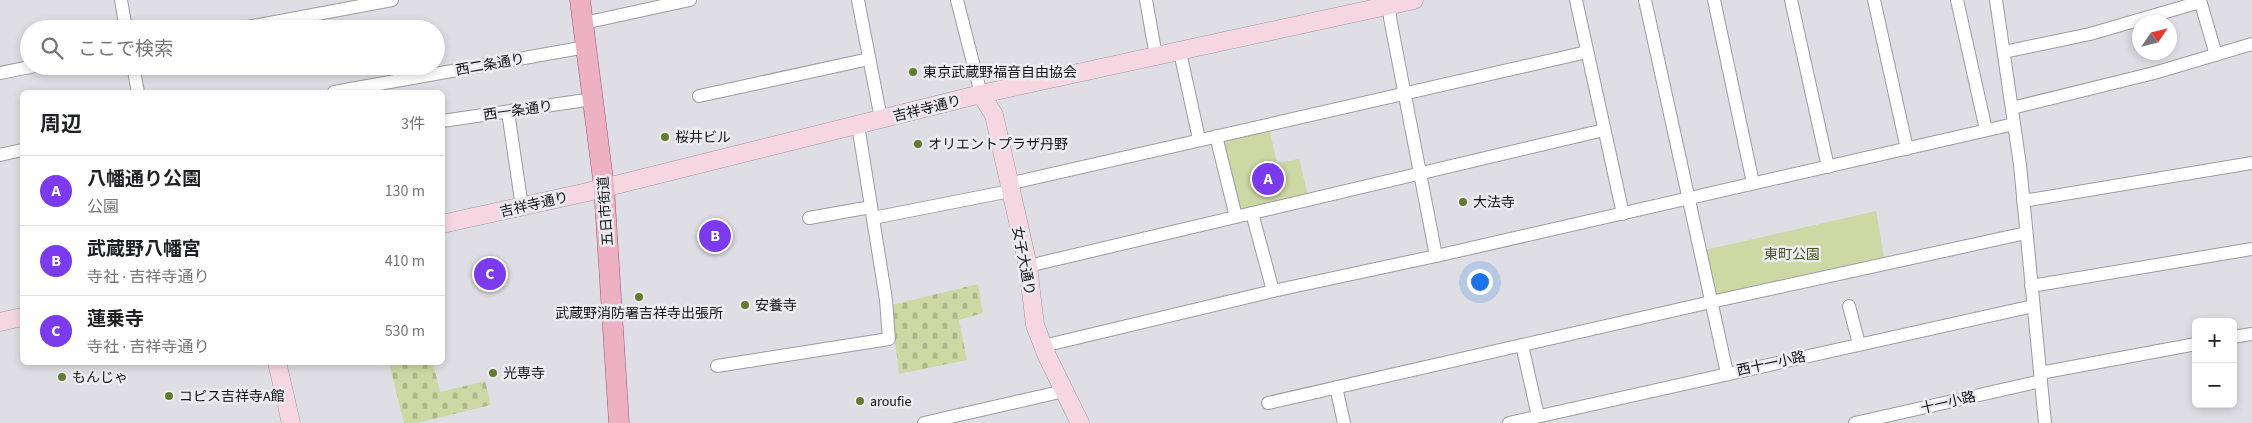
<!DOCTYPE html>
<html lang="ja">
<meta charset="utf-8">
<style>
:root{--surface:#fff;--page:#f6f6f6;--text:#202124;--muted:#757577;--line:#e0e0e0;--accent:#7c3aed}
body{margin:0;font-family:"Source Sans 3","Noto Sans JP",sans-serif;background:var(--page);color:var(--text)}
.controls{position:absolute;right:15px;bottom:15px;display:grid;overflow:hidden;border-radius:8px;box-shadow:0 2px 8px #0003}
.controls button{width:45px;height:45px;display:grid;place-items:center;padding:0;border:0;border-bottom:1px solid var(--line);background:var(--surface);color:var(--text);font:25px sans-serif}
.compass{position:absolute;left:2132px;top:15px;width:45px;height:45px;border-radius:50%;background:var(--surface);box-shadow:0 2px 8px #0003;rotate:55deg}
.you{position:absolute;left:1479px;top:281px;width:18px;height:18px;margin:-12px;border:4px solid #fff;border-radius:50%;background:#1a73e8;box-shadow:0 0 0 8px #1a73e833}
.badge{display:grid;place-items:center;width:32px;height:32px;border-radius:50%;background:var(--accent);color:#fff;font-size:16px;font-weight:700}
.pin{position:absolute;translate:-50% -50%;border:2px solid #fff;box-shadow:0 1px 5px #0006}
.list{margin:0;padding:0;list-style:none}
h2{display:flex;justify-content:space-between;align-items:center;height:65px;margin:0;padding:0 20px;font-size:21px}
h2 small{font-size:16px;font-weight:400;color:var(--muted)}
.list li{display:grid;grid-template-columns:32px 1fr auto;gap:15px;align-items:center;box-sizing:border-box;height:70px;padding:0 20px;border-top:1px solid var(--line)}
.list b{display:block;font-size:19px;white-space:nowrap}
.list p{margin:0;font-size:16px;white-space:nowrap;color:var(--muted)}
.list em{font-size:16px;font-style:normal;color:var(--muted)}
.icon{flex:none;width:28px;height:28px;fill:none;stroke:currentColor;stroke-width:2;stroke-linecap:round;stroke-linejoin:round}
.map{position:relative;flex:none;width:2252px;height:423px;overflow:hidden}
.search{position:absolute;background:var(--surface);box-shadow:0 2px 8px #0003;left:20px;top:20px;width:425px;height:55px;display:flex;align-items:center;gap:12px;box-sizing:border-box;padding:0 18px;border-radius:28px;color:var(--muted);font-size:19px}
.panel{position:absolute;background:var(--surface);box-shadow:0 2px 8px #0003;left:20px;top:90px;width:425px;height:275px;border-radius:8px}
.map>svg:first-child{display:block}
.cemetery{fill:url(#cemetery-stones)}
.park{fill:#cdd8a5}
.lines{fill:none;stroke-linecap:round;stroke-linejoin:round}
.street-casing{stroke:#9b9ba0;stroke-width:14}
.secondary-casing{stroke:#9b9ba0;stroke-width:19}
.primary-casing{stroke:#9a576c;stroke-width:21}
.street{stroke:#fff;stroke-width:12}
.secondary{stroke:#f6d7e1;stroke-width:18}
.primary{stroke:#eeb0c3;stroke-width:20}
.poi-dot{fill:#627c2f;stroke:#ebebf1;stroke-width:2}
.labels{text-anchor:middle;stroke-width:5;stroke-linejoin:round;paint-order:stroke}
.street-label{font-size:14px;fill:#131315;stroke:#ebebf1}
.poi-label{font-size:14px;fill:#131315;stroke:#ebebf1;text-anchor:start}
.park-label{font-size:14px;fill:#4d561e;stroke:#ebebf1}
</style>
<div class="map">
<svg width="2252" height="423" viewBox="0 0 2252 423">
<defs>
<pattern id="cemetery-stones" width="16" height="16" patternUnits="userSpaceOnUse" patternTransform="scale(1.25)"><rect width="16" height="16" fill="#cdd8a5"/><path d="M2 7V4a2 2 0 0 1 4 0v3zM10 15v-3a2 2 0 0 1 4 0v3z" fill="#afb88d"/></pattern>
</defs>
<rect width="100%" height="100%" fill="#dedee4"/>
<g class="cemetery">
<path d="M978,284L983,313L959,320L967,360L899,374L891,305Z"/>
<path d="M389,363H433L440,392L485,381L491,405L417,423H404Z"/>
</g>
<g class="park">
<path d="M1269,128L1277,163L1299,159L1308,195L1240,210L1223,144L1227,137Z"/>
<path d="M1876,211L1884,257L1709,296L1701,251Z"/>
</g>
<g class="lines">
<defs>
<g id="street">
<path d="M121,0L126,29"/>
<path d="M858,0L881,119"/>
<path d="M957,0L981,94"/>
<path d="M1146,0L1156,56"/>
<path d="M1389,0L1390,18L1436,256"/>
<path d="M1576,0L1623,214"/>
<path d="M1645,0L1727,373"/>
<path d="M1714,0L1753,183"/>
<path d="M1791,0L1828,167"/>
<path d="M1874,0L1907,149"/>
<path d="M1957,0L1986,130"/>
<path d="M1996,0L2020,165L2045,423"/>
<path d="M2200,0L2216,55"/>
<path d="M584,23L690,0"/>
<path d="M237,29L392,0"/>
<path d="M1180,52L1199,139"/>
<path d="M2004,52L2090,34L2200,2"/>
<path d="M133,66L138,92"/>
<path d="M0,73L35,66"/>
<path d="M334,92L586,47"/>
<path d="M699,96L869,59"/>
<path d="M2012,108L2154,73L2252,44"/>
<path d="M508,112L522,207"/>
<path d="M442,121L593,99"/>
<path d="M1216,136L1236,217"/>
<path d="M0,155L22,150"/>
<path d="M1008,184L1587,52"/>
<path d="M2023,201L2252,163"/>
<path d="M1252,213L1273,291"/>
<path d="M809,218L871,207"/>
<path d="M873,218L1010,191"/>
<path d="M1028,266L1604,130"/>
<path d="M2031,286L2252,249"/>
<path d="M1849,306L1859,344"/>
<path d="M2233,337L2252,334"/>
<path d="M1522,345L1538,416"/>
<path d="M1043,346L1273,291L1436,256L2014,124"/>
<path d="M717,366L889,339L886,300L858,125"/>
<path d="M2040,373L2196,344"/>
<path d="M1336,387L1344,423"/>
<path d="M1268,403L1711,302L2026,233"/>
<path d="M924,423L1064,391"/>
<path d="M1509,423L2033,306"/>
<path d="M1855,423L2041,381"/>
</g>
<g id="secondary">
<path d="M981,94L994,115L1028,266L1035,325L1047,356L1080,423"/>
<path d="M442,224L583,193L981,94L1414,0"/>
<path d="M0,322L22,317"/>
<path d="M277,362L291,423"/>
</g>
<path id="primary" d="M580,0L604,187L619,423"/>
</defs>
<use href="#street" class="street-casing"/>
<use href="#secondary" class="secondary-casing"/>
<use href="#primary" class="primary-casing"/>
<use href="#street" class="street"/>
<use href="#secondary" class="secondary"/>
<use href="#primary" class="primary"/>
</g>
<g class="poi-dot">
<circle cx="913" cy="72" r="5"/>
<circle cx="665" cy="137" r="5"/>
<circle cx="918" cy="144" r="5"/>
<circle cx="1463" cy="202" r="5"/>
<circle cx="639" cy="297" r="5"/>
<circle cx="745" cy="305" r="5"/>
<circle cx="493" cy="373" r="5"/>
<circle cx="62" cy="377" r="5"/>
<circle cx="169" cy="396" r="5"/>
<circle cx="860" cy="401" r="5"/>
</g>
<g class="labels">
<g class="street-label">
<text transform="translate(490 64) rotate(-10)" y="5">西二条通り</text>
<text transform="translate(927 108) rotate(-14)" y="5">吉祥寺通り</text>
<text transform="translate(518 110) rotate(-8)" y="5">西一条通り</text>
<text transform="translate(534 204) rotate(-13)" y="5">吉祥寺通り</text>
<text transform="translate(605 211) rotate(-94)" y="5">五日市街道</text>
<text transform="translate(1024 261) rotate(79)" y="5">女子大通り</text>
<text transform="translate(1771 363) rotate(-12)" y="5">西十一小路</text>
<text transform="translate(1948 402) rotate(-13)" y="5">十一小路</text>
</g>
<g class="poi-label">
<text x="923" y="77">東京武蔵野福音自由協会</text>
<text x="675" y="142">桜井ビル</text>
<text x="928" y="149">オリエントプラザ丹野</text>
<text x="1473" y="207">大法寺</text>
<text x="755" y="310">安養寺</text>
<text x="639" y="318" text-anchor="middle">武蔵野消防署吉祥寺出張所</text>
<text x="503" y="378">光専寺</text>
<text x="72" y="382">もんじゃ</text>
<text x="179" y="401">コピス吉祥寺A館</text>
<text x="870" y="406">aroufie</text>
</g>
<g class="park-label">
<text x="1792" y="259">東町公園</text>
</g>
</g>
</svg>
<div class="controls">
<button>+</button>
<button>−</button>
</div>
<svg class="compass" viewBox="-18 -18 36 36"><path d="M0-13l5 13h-10z" fill="#e53935"/><path d="M0 13l5-13h-10z" fill="#757577"/></svg>
<div class="you"></div>
<div class="pin badge" style="left:1268px;top:179px">A</div>
<div class="pin badge" style="left:715px;top:236px">B</div>
<div class="pin badge" style="left:490px;top:274px">C</div>
<div class="search"><svg class="icon" aria-label="search" viewBox="0 0 24 24"><circle cx="10" cy="10" r="6"/><path d="M15 15l6 6"/></svg>ここで検索</div>
<section class="panel">
<h2>周辺<small>3件</small></h2>
<ul class="list">
<li><span class="badge">A</span><div><b>八幡通り公園</b><p>公園</p></div><em>130 m</em></li>
<li><span class="badge">B</span><div><b>武蔵野八幡宮</b><p>寺社 · 吉祥寺通り</p></div><em>410 m</em></li>
<li><span class="badge">C</span><div><b>蓮乗寺</b><p>寺社 · 吉祥寺通り</p></div><em>530 m</em></li>
</ul>
</section>
</div>
